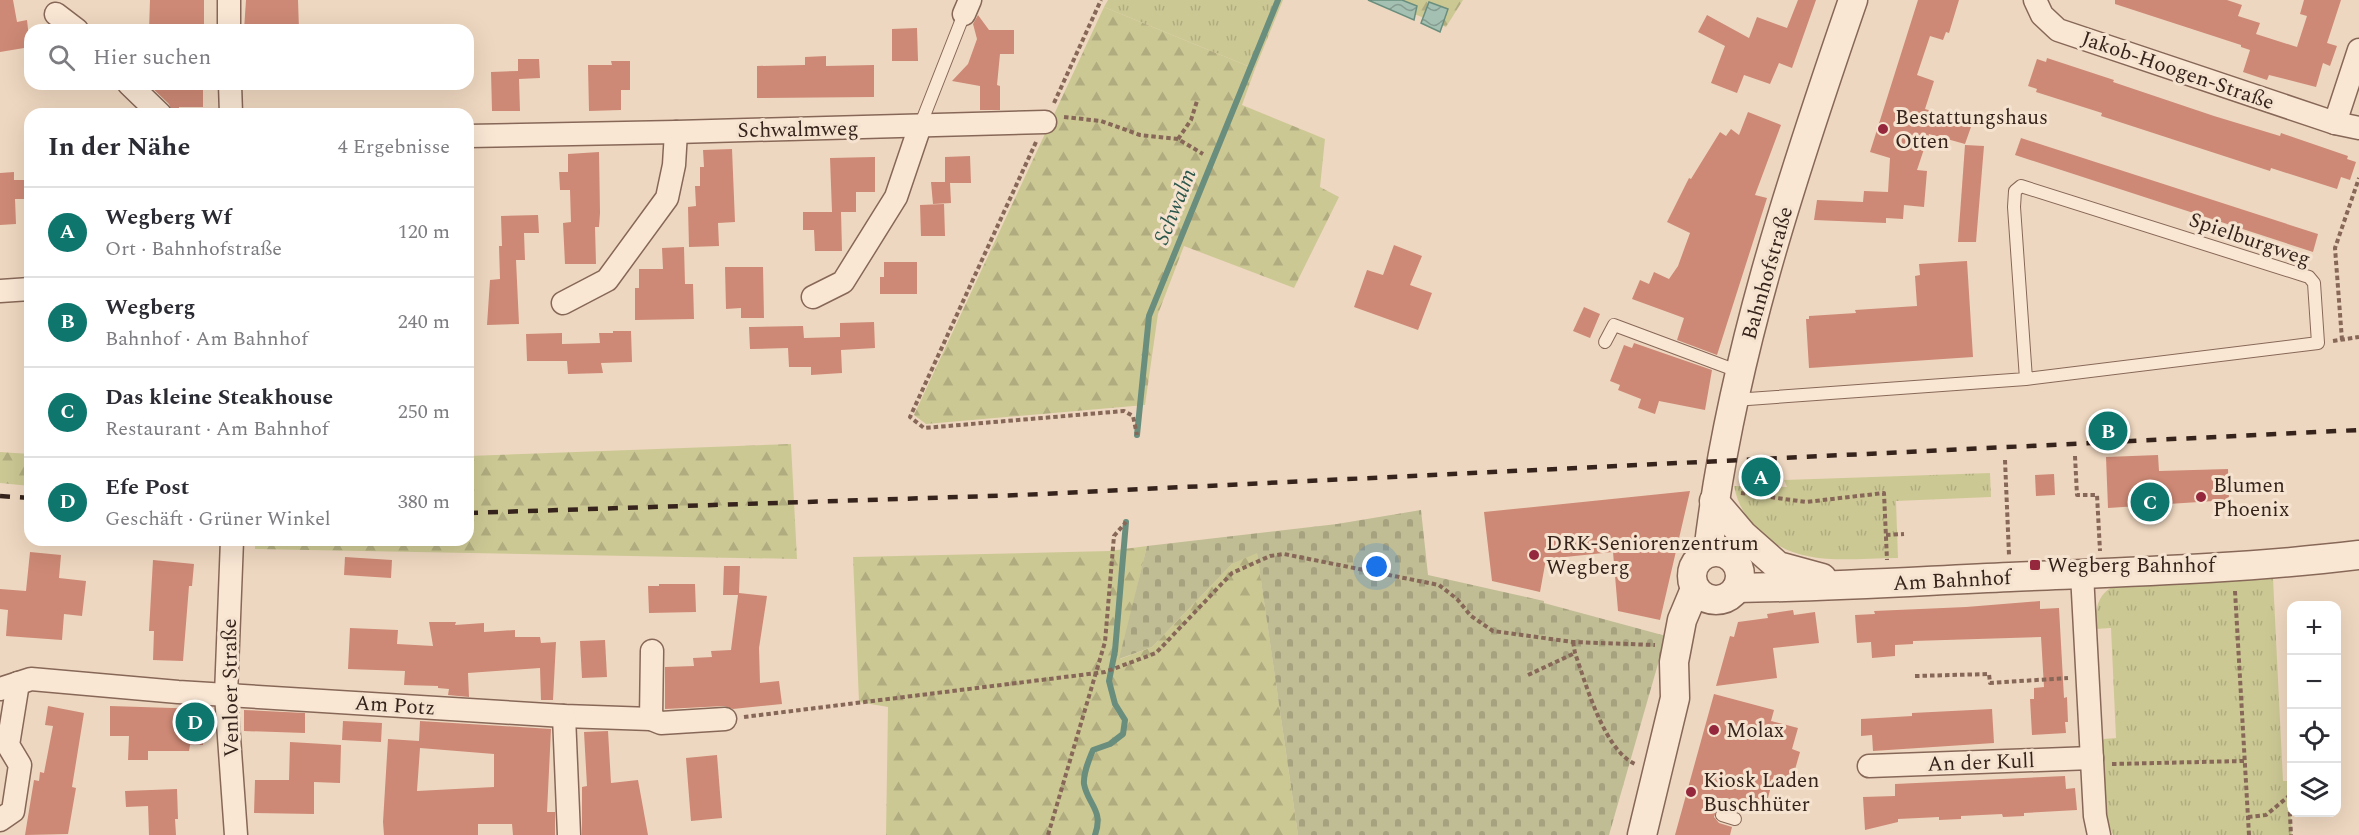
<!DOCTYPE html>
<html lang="de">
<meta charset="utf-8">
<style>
:root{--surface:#fff;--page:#f2f2f3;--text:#2b2b33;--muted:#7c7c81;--line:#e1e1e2;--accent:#0f766e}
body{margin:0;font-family:Spectral,serif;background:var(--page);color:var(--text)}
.controls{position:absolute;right:18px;bottom:18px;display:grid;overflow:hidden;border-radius:12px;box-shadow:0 6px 24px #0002}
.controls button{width:54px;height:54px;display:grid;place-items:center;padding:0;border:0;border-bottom:2px solid var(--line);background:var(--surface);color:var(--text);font:30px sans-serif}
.you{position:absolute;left:1377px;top:567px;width:21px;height:21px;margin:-15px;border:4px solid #fff;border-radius:50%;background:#1a73e8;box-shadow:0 0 0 9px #1a73e833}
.badge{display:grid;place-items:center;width:39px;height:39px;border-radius:50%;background:var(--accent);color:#fff;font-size:20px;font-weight:700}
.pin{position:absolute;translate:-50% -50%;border:3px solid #fff;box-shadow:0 2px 6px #0006}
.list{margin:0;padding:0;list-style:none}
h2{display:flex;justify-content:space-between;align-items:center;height:78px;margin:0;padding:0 24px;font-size:26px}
h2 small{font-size:20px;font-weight:400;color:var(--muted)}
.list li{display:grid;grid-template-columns:39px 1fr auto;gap:18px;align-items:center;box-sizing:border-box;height:90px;padding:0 24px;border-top:2px solid var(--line)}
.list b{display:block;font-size:22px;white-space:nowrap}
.list p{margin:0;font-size:20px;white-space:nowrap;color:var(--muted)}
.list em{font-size:20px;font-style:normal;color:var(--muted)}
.icon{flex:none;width:33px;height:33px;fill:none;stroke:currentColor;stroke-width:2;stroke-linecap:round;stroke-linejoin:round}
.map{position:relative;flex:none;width:2359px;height:835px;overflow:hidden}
.search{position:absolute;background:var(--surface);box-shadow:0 6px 24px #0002;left:24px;top:24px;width:450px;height:66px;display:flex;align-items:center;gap:15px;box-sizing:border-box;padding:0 21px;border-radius:18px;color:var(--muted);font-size:22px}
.panel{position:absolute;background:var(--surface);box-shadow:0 6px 24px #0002;left:24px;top:108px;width:450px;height:438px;border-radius:18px}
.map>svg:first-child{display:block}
.grass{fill:url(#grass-tufts)}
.forest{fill:url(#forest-firs)}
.cemetery{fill:url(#cemetery-stones)}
.water{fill:url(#water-waves);stroke:#6a8e7e;stroke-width:1.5}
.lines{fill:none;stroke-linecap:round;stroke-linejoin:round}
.stream{stroke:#6a8e7e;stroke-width:6}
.building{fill:#cd8975;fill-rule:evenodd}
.service-casing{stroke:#876858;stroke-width:14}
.minor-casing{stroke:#876858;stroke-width:25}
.tertiary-casing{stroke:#876858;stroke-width:31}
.path{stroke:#876858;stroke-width:4;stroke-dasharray:4.5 3;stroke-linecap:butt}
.service{stroke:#f9e6d3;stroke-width:12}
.minor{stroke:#f9e6d3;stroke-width:22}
.tertiary{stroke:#f9e6d3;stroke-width:28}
.rail{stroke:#36241c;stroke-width:4.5;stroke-dasharray:10 10;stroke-linecap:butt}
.poi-dot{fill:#96283e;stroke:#f5e3d0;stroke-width:2}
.labels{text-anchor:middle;stroke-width:6;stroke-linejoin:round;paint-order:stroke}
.street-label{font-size:21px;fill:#36241c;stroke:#f5e3d0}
.poi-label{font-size:21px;fill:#36241c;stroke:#f5e3d0;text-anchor:start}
.water-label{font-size:22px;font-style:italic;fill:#2b564b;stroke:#f5e3d0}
</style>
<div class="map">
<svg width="2359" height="835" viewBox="0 0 2359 835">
<defs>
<pattern id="grass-tufts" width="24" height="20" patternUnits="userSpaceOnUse" patternTransform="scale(1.5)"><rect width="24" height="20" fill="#ccc894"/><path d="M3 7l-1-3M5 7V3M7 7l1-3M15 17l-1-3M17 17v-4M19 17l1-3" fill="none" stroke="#b0ac7f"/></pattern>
<pattern id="forest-firs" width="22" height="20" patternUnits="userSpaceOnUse" patternTransform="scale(1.5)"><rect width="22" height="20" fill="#ccc894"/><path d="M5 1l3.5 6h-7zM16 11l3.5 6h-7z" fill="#b0ac7f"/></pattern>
<pattern id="cemetery-stones" width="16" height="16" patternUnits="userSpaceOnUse" patternTransform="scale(1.5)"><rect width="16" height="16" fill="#c0bd94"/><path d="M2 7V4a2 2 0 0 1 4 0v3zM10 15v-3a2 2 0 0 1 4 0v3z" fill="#a6a27f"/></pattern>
<pattern id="water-waves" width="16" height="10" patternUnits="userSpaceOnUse" patternTransform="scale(1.5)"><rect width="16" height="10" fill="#a3c0b2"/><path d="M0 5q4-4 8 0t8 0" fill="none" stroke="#869c90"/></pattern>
</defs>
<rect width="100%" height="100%" fill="#eed7c0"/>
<g class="grass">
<path d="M1108,0H1283L1255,69L1104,7Z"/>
<path d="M1990,473L1991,497L1896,501L1898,558C1843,558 1791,570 1752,523C1742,511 1737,501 1734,486L1787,487L1784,480Z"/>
<path d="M2273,578L2283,781H2288L2292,835H2113L2106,818L2101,742L2104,739L2116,738L2111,628L2095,629C2096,608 2096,596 2115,585Z"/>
</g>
<g class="forest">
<path d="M1380,0H1463L1446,27Z"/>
<path d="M1104,7L1255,69L1242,105L1325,139L1320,187L1339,197L1294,288L1184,246L1158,314L1145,405L926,424L914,415Z"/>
<path d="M791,444L797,559L255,549V540H468V456Z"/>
<path d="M0,452L30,454V486L0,483Z"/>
<path d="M1147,546L1120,659L1152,647L1232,564L1257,552L1298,835H886L888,707L859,702L853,557L1109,551Z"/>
</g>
<path class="cemetery" d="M1421,510L1428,575L1544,601V603L1666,636L1609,835H1298L1257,553L1232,564L1152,647L1119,659L1147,546L1337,524Z"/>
<g class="water">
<path d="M1368,0H1402L1417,6L1414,20Z"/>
<path d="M1429,2L1448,9L1440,32L1421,23Z"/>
</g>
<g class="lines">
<g class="stream">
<path d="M1137,435L1149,316L1278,0"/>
<path d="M1095,835C1104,810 1088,805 1084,784C1083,773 1089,760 1093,750L1110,744L1123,734L1125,720L1115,704L1109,681L1115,651L1126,522"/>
</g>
</g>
<g class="building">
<path d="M0,0H13L17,22L27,20L30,47L0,52Z"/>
<path d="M150,0H204V30H149Z"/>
<path d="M246,0H298L299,30H244Z"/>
<path d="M1798,0H1816L1792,68L1779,63L1770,84L1744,75L1737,93L1711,83L1725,46L1698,32L1707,15L1749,38L1757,17L1787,28Z"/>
<path d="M1918,0H1959L1949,33L1946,32L1943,40L1930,36L1917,75L1934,81L1925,109L1972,124L1965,144L1929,134L1917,170L1927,171L1924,207L1904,205L1903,219L1886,218V223L1814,220L1817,200L1863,202L1864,191L1888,192L1890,158L1870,152Z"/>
<path d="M2115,0H2227L2242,5L2238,16L2260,23L2256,34L2297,47L2307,16L2300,14L2304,0H2341L2327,43L2337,46L2330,66L2323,63L2316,87L2269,75L2267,80L2243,72L2250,50L2241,47V45L2115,4Z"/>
<path d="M978,15L989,30H1014V54H1000L997,85L1000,86V110H980V86L952,81L968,64L977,39L973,24Z"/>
<path d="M917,28L918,61H892V29Z"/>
<path d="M826,56V66L874,65V97L757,98V66L805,65V57Z"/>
<path d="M2047,58L2114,80L2113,82L2214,116L2280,136L2281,133L2348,156L2347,159L2356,162L2350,180L2341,177L2337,189L2271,168L2270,171L2101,116L2102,113L2036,92L2037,89L2028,86L2037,59L2046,62Z"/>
<path d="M518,59H539L540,78L519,79L520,111H492L491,72L518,71Z"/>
<path d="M611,61H630V90H621V110L589,111L588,65H612Z"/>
<path d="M148,84H203V107H179V114H173L169,104Z"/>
<path d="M1748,112L1781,125L1755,195L1767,198L1717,355L1677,340L1684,318L1632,299L1640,280L1649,284L1654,272L1669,279L1678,266L1690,233L1667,222L1689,178L1691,179L1720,132L1726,136L1731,129L1739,135Z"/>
<path d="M2021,138L2318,234L2313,252L2015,155Z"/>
<path d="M1965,145L1984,146L1976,242H1958Z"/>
<path d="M732,149L735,222L718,223L719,246L689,247L688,207L696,206L695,186H700V167H704L703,150Z"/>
<path d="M599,152L600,213L599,227H595L596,264H565L563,223L571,222L570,190H560L559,172H568V154Z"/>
<path d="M970,156L971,183H950L951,203L933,204L931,182H945V157Z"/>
<path d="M875,157V192H856V212H841L842,251H815L814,230H803V212H832L830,158Z"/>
<path d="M14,172V180H30V199H15L16,224L0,225V173Z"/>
<path d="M944,204L945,236H921L920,205Z"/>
<path d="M538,215L539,233H524L525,260H516L519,324L487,325L490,280L500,279L499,246H502L501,216Z"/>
<path d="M1394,245L1422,256L1410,285L1432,293L1418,330L1354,307L1367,270L1383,275Z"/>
<path d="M684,247L685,284H693L694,319L635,320V288H639V269H663L662,248Z"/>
<path d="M1967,261L1973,357L1809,368L1806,319H1809V316L1856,313L1855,310L1917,306L1915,276L1920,275L1919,264Z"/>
<path d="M884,262H917V294H880V277H884Z"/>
<path d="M725,267H763L764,318H741V308L726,309Z"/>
<path d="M1584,307L1600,314L1590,338L1573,331Z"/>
<path d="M874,322L875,348L841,350L842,373L811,375V367H789L788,348L750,349L749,327L803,326L804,338L840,337V323Z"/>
<path d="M613,331H631L632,362L601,363L603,373L568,374L567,361H527L526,334L562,333V344L600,343L599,333H613Z"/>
<path d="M1634,343L1712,370L1705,410L1659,401L1655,414L1638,408L1641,399L1618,390L1620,385L1610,381L1624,345L1632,348Z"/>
<path d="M2158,455L2159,471L2228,469L2229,500L2108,508L2106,457Z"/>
<path d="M2054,474L2055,495L2036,496L2035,475Z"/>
<path d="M1690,491L1660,620L1618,611L1613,552L1546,559L1540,592L1492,581L1484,512Z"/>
<path d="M30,552L61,555L59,578L86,581L82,616L64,614L62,640L6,636L8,610L0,609V589L26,591Z"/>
<path d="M345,557L392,560L391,578L344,575Z"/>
<path d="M153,560L194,564L192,586H189L183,661L153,660L154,631H149Z"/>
<path d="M724,566H740L739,593L767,596L759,648L760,683L779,681L782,704L733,709L724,706L665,709V667L694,666L693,658L712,657L711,651L731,650L738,595H723Z"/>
<path d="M659,584H695L696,612L649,613L648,586H659Z"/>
<path d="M2040,601V609L2059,608L2064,698L2067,697L2068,722H2065L2066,733L2032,735L2030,699H2034V688L2044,687L2041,637L1913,641V644L1895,645V656L1872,658L1871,642L1857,643L1855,615L1875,614L1874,611L1966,607Z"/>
<path d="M1793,610L1794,615L1815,612L1819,643L1773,648L1777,678L1716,686L1730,636L1734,637L1738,622L1768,618L1767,614Z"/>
<path d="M429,622H456L455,625L484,623V632L515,630V637H540L541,643L556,642L553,700H541L540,668L468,673L469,697L448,695L449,689L438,688V686L404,685L405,671L348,669L350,628L398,630L397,644L433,646Z"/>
<path d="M605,640L607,677L582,678L580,641Z"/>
<path d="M1714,694L1774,710L1771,721L1798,728L1792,749L1800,752L1792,780L1774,775L1764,813L1737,811L1724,807L1717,809L1714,817L1719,823L1732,827L1730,835H1675Z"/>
<path d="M48,706L84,713L72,787L76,788L68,834L25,835L34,780L39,781L40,772L44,773L53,726L45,725Z"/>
<path d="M110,706L204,709L203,745H190L189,751H148V760H128L129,736H110Z"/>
<path d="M1992,709L1994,743L1873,751L1872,735L1861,736V719L1912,716V713Z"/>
<path d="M244,710L305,713V733L244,731Z"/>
<path d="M343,721L382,723L381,742L342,740Z"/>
<path d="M420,721L551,729L547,812H555V835H513L512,824H478V835H384L383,822L388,739L419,741ZM420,748L494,754V787L417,791Z"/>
<path d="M608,731L611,783L638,780L648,835H582V787L587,786L584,732Z"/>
<path d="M290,742L341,745L340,783L314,782V814L254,813L255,780H289Z"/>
<path d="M717,755L722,818L691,821L686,758Z"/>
<path d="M2065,776L2066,789L2075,788L2077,810L2024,813V816L2003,817L2002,814L1961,816V819L1939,820V817L1898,819V822L1865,830L1863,797L1895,796V784Z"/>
<path d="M177,789L178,819H175L176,835H149L148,806L126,807L125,791Z"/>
</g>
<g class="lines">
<defs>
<g id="service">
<path d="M920,126L964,14"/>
<path d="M1605,342L1614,325L1740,372"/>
<path d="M1734,400L2026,379L2318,343L2314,283L2309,277L2021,186L2015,191L2014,207L2026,379"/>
<path d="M1722,815L1735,819"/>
</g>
<g id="minor">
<path d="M2035,0L2042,15L2058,30L2335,123L2359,128"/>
<path d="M56,14L77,30"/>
<path d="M964,14L970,0"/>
<path d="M229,30V0"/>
<path d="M129,84L160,114"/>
<path d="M230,84L231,114"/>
<path d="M2335,123L2359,50"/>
<path d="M468,136L676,132L1045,122"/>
<path d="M0,291L30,289"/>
<path d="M813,297L843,282L896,197L920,126"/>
<path d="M563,303L607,280L667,198L674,165L676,132"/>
<path d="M232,540L226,695L236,835"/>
<path d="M2082,574L2095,816L2099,835"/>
<path d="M0,689L31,679L178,692L564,716L651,719L661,723L725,719"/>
<path d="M564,716L569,835"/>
<path d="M651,719L652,651"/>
<path d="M1869,766L2092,758"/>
<path d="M0,820L13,811L20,765L8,745L18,683"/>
</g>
<g id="tertiary">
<path d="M1714,501L1743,535L1778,566L1822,578"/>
<circle cx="1716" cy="576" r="24"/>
<path d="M1708,553C1730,363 1791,180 1853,0"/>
<path d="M1737,588C1828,587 1919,581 2010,577C2126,572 2243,569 2359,555"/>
<path d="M1642,835L1675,698L1674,662L1682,620L1695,589"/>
</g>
</defs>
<use href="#service" class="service-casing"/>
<use href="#minor" class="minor-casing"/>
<use href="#tertiary" class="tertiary-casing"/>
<g class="path">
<path d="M1054,103L1101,0"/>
<path d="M1064,117L1101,121L1140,135L1178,139L1203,154"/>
<path d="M1178,139L1191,120L1197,101"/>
<path d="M1036,142L910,417L924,428L1124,411L1133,416L1137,435"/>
<path d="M2342,340L2335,248L2359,178"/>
<path d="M2333,341L2359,337"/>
<path d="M2075,456L2077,495H2097L2100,551"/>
<path d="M2005,460L2009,555"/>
<path d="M1741,493L1806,502L1884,493L1887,560"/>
<path d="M1886,535L1904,534"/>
<path d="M2235,591L2249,835"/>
<path d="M1573,642L1575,653C1586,684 1604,750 1635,764"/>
<path d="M1528,675L1575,653"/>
<path d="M1915,676L1989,674L1990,683L2068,678"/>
<path d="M744,717L1105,672L1156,653L1232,573L1270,556L1284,554L1439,585L1457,599L1471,616L1493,631L1573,642L1655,645"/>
<path d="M2112,764L2244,761"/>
<path d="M2289,797L2291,835"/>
<path d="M2248,817L2266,815L2289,796"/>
<path d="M1048,835L1105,642L1114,536L1126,522"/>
</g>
<use href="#service" class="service"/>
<use href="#minor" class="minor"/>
<use href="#tertiary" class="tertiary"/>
<g class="rail">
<path d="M0,496L30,498"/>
<path d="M468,513L1020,495L2359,430"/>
</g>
</g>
<g class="poi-dot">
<circle cx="1883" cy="129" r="6"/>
<circle cx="2201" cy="497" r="6"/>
<circle cx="1534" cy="555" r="6"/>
<rect x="2029" y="559" width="12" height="12" rx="3"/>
<circle cx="1714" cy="730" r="6"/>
<circle cx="1691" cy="792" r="6"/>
</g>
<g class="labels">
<g class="street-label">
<text transform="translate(2178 70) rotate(19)" y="7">Jakob-Hoogen-Straße</text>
<text transform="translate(798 129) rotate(-1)" y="7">Schwalmweg</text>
<text transform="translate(2250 239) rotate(19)" y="7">Spielburgweg</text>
<text transform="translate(1767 273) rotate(-74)" y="7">Bahnhofstraße</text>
<text transform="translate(1952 580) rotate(-3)" y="7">Am Bahnhof</text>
<text transform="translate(230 688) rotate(-91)" y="7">Venloer Straße</text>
<text transform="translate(395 705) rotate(4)" y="7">Am Potz</text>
<text transform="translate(1981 762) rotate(-2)" y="7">An der Kull</text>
</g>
<g class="poi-label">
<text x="1895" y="124">Bestattungshaus<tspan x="1895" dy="24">Otten</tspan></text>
<text x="2213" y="492">Blumen<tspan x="2213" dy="24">Phoenix</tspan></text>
<text x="1546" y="550">DRK-Seniorenzentrum<tspan x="1546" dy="24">Wegberg</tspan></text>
<text x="2047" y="572">Wegberg Bahnhof</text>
<text x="1726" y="737">Molax</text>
<text x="1703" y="787">Kiosk Laden<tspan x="1703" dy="24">Buschhüter</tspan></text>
</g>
<g class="water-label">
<text transform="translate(1174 206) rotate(-68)" y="8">Schwalm</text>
</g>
</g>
</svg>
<div class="controls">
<button>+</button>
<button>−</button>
<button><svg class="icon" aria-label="locate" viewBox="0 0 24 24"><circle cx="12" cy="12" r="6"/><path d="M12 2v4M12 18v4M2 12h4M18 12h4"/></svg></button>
<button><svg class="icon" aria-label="layers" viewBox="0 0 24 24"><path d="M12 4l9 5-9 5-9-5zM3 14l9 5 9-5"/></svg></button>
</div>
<div class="you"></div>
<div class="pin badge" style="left:1761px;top:477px">A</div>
<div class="pin badge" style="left:2108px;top:431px">B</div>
<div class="pin badge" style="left:2150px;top:502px">C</div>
<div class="pin badge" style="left:195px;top:722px">D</div>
<div class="search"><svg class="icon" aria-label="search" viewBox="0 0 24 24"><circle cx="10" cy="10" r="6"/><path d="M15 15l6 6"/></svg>Hier suchen</div>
<section class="panel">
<h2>In der Nähe<small>4 Ergebnisse</small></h2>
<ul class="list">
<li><span class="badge">A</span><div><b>Wegberg Wf</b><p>Ort · Bahnhofstraße</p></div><em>120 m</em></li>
<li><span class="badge">B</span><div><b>Wegberg</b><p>Bahnhof · Am Bahnhof</p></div><em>240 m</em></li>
<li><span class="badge">C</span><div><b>Das kleine Steakhouse</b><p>Restaurant · Am Bahnhof</p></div><em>250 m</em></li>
<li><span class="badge">D</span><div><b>Efe Post</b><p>Geschäft · Grüner Winkel</p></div><em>380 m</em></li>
</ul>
</section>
</div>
